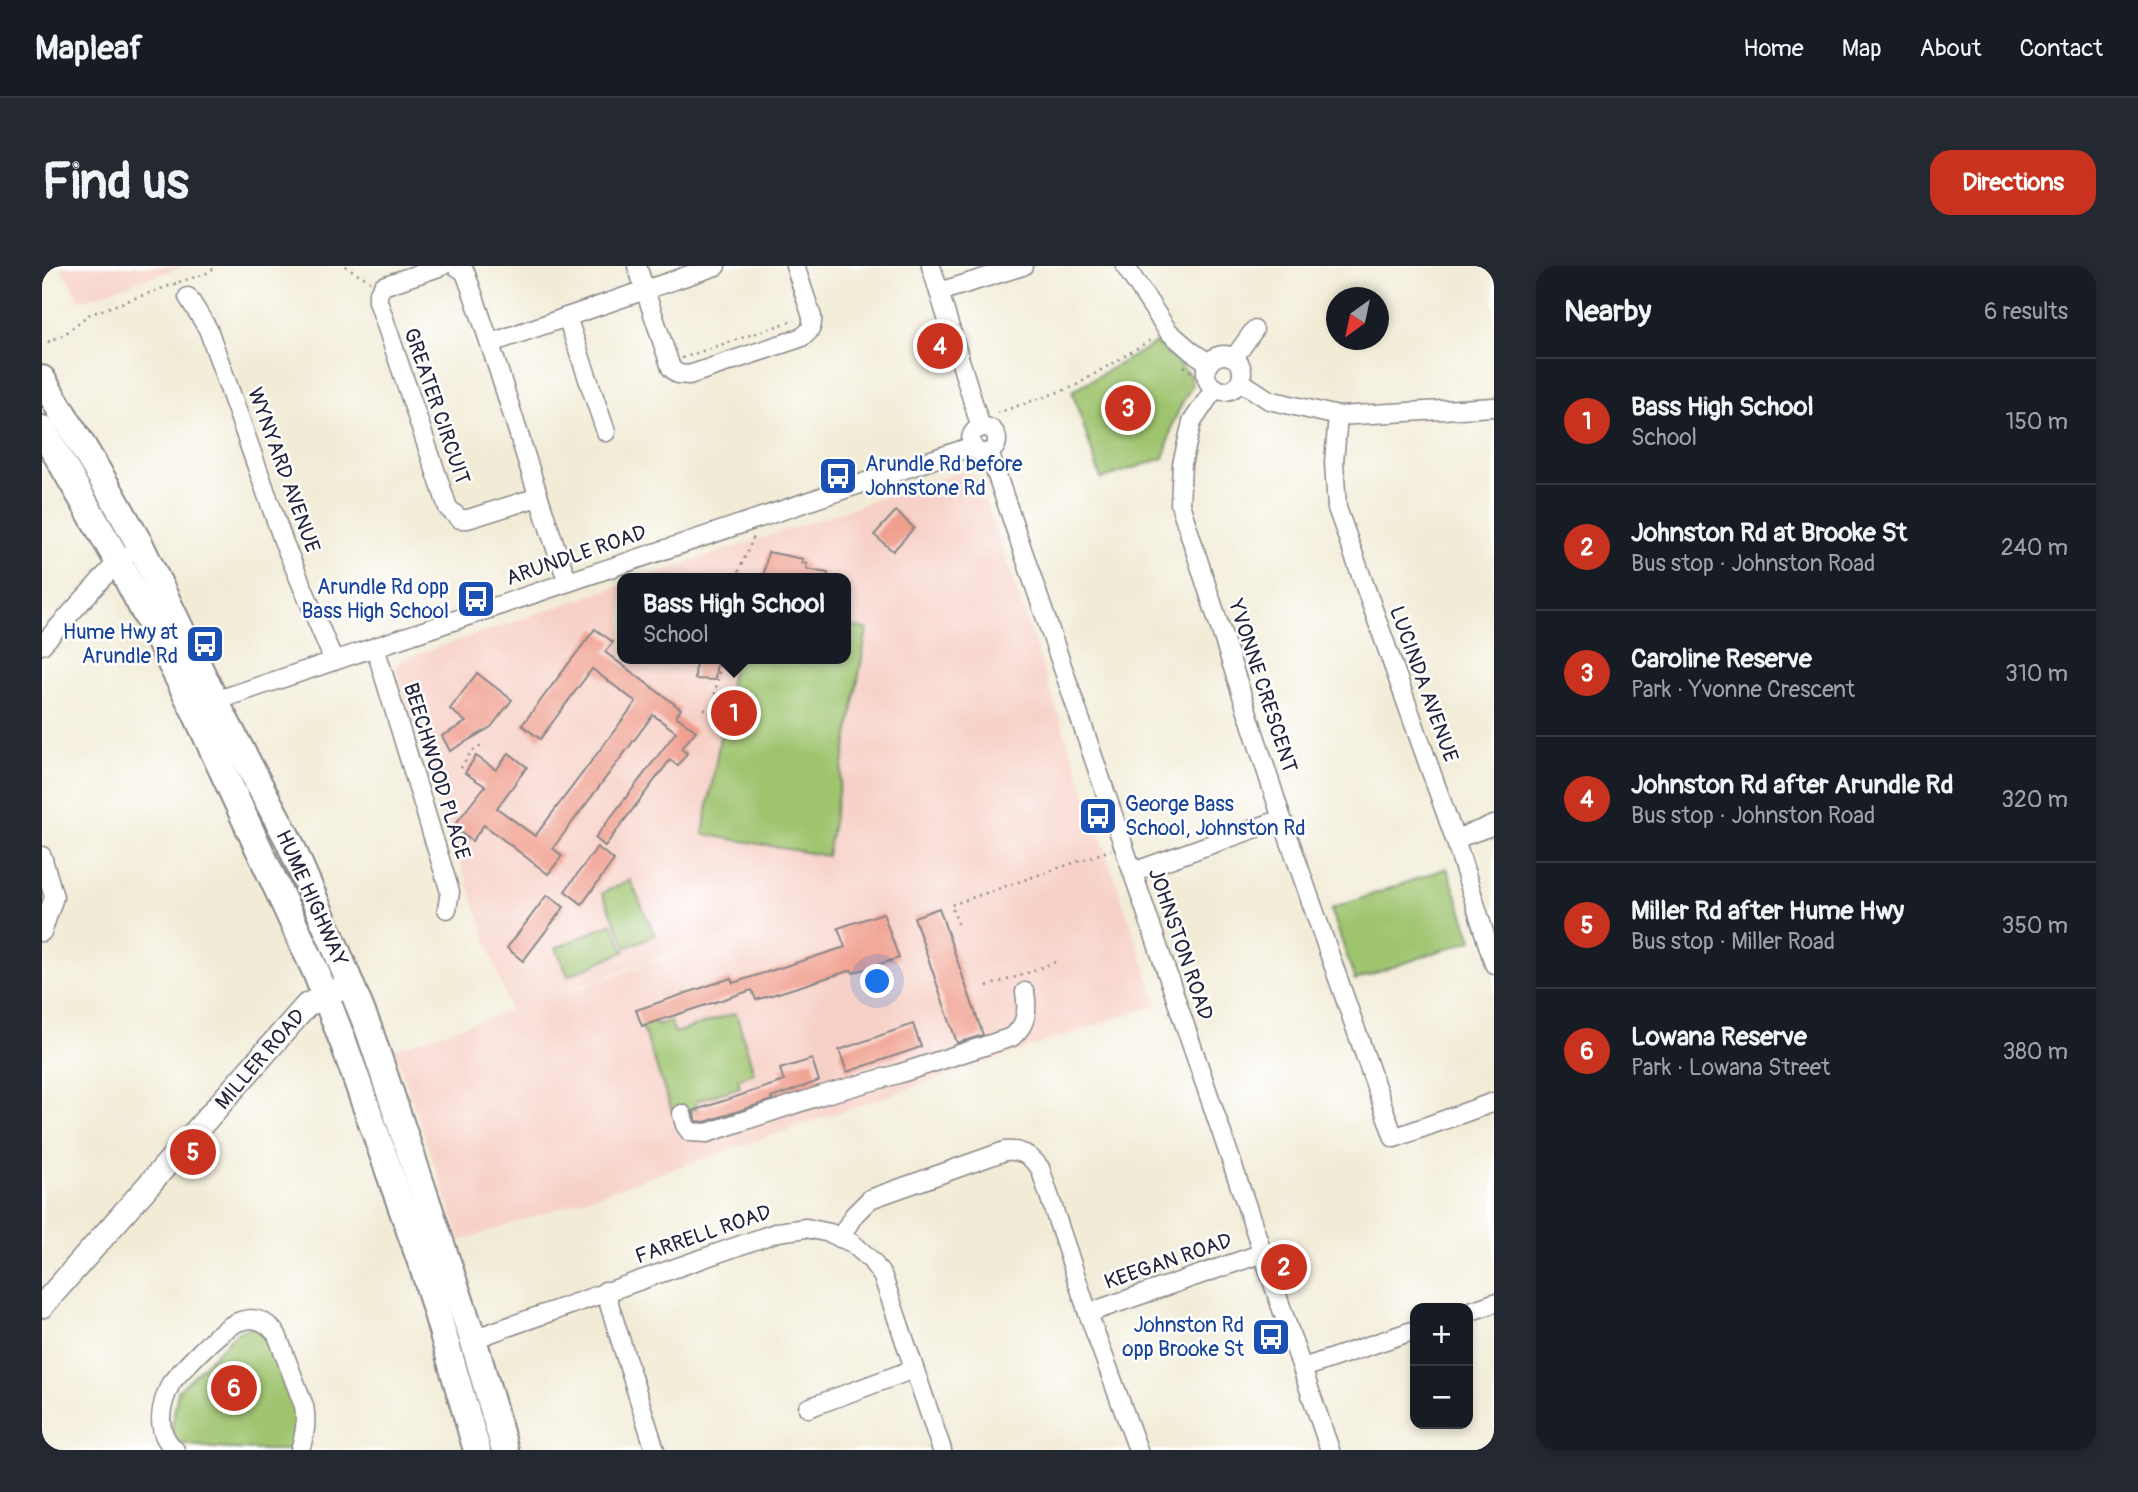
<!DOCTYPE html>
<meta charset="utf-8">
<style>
:root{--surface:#171b24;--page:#242831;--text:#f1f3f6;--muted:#9ea1a6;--line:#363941;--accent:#c8321e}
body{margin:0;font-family:Pangolin,sans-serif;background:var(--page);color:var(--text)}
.controls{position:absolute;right:21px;bottom:21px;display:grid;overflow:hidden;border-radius:14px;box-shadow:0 4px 10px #0003}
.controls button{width:63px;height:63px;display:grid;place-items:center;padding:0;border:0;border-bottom:2px solid var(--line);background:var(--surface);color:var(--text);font:35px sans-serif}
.compass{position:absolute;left:1284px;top:21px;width:63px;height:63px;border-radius:50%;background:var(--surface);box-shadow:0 4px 10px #0003;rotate:213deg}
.you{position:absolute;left:836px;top:716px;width:24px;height:24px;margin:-18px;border:5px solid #fff;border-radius:50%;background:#1a73e8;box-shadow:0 0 0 10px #1a73e833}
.badge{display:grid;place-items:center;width:46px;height:46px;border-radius:50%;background:var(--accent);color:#fff;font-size:23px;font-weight:700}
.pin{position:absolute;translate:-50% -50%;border:4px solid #fff;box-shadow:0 2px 7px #0006}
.popup{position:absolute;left:575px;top:307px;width:234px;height:91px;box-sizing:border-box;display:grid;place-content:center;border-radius:14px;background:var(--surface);filter:drop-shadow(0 2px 5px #0005);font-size:23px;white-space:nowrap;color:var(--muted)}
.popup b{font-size:26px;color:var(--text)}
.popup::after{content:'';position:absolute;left:50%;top:100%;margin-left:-14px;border:14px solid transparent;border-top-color:var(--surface)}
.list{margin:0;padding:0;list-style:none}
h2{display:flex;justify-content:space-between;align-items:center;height:91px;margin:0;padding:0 28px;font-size:30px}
h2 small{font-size:23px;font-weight:400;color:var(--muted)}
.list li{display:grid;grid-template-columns:46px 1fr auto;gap:21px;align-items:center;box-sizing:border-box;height:126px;padding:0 28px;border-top:2px solid var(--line)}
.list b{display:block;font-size:26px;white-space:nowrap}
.list p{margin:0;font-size:23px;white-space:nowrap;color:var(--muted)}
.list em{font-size:23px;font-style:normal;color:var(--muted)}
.map{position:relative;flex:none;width:1452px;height:1184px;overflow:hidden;border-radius:21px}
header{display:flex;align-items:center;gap:42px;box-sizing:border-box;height:98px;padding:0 35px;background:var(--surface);border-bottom:2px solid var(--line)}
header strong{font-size:33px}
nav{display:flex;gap:38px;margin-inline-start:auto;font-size:24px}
.intro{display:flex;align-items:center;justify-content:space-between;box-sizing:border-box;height:168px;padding:0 42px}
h1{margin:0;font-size:49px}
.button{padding:18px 32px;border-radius:21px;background:var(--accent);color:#fff;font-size:24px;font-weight:700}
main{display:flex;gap:42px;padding:0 42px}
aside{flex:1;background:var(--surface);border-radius:21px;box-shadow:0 4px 10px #0003}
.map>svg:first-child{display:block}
.built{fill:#f7d1c7;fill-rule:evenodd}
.green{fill:#9fc46e;stroke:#607354;stroke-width:2}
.building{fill:#f09f8e}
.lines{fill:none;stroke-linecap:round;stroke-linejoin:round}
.minor-casing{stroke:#8a8789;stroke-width:21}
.major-casing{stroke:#8a8789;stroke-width:26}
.highway-casing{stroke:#8a8789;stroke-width:30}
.path{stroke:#8a8789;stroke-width:2.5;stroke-dasharray:2 5;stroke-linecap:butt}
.minor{stroke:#fff;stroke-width:18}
.major{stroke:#fff;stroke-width:23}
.highway{stroke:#fff;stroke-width:26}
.labels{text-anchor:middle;stroke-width:5;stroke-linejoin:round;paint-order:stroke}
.street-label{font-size:21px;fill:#22223b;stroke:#fff}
.transit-label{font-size:21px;fill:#164399;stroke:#fff;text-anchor:end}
</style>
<header>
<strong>Mapleaf</strong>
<nav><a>Home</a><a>Map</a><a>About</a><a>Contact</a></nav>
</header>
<div class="intro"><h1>Find us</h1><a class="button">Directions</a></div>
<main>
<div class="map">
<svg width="1452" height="1184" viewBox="0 0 1452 1184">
<rect width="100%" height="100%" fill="#fff"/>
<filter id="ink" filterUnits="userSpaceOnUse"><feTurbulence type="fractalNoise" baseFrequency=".0143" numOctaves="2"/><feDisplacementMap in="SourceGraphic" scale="14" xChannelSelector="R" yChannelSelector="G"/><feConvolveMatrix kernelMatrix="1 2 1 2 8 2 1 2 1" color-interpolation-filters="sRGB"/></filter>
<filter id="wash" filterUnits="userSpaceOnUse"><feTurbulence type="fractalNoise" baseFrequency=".00686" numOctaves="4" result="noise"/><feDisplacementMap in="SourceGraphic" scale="28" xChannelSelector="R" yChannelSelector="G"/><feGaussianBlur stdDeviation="1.57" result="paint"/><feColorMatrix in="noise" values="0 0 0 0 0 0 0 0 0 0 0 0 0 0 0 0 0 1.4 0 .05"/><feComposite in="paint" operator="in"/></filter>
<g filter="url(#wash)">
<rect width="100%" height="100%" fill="#f2ecd7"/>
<g class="built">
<path d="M18,0H142L38,35Z"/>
<path d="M914,207H928L938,218L1116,738L419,975L352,783L468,744L354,403L358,394L580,319V393H804V312H601ZM683,671V673L492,736L536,719Z"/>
</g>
<g class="green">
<path d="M1114,77L1148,109L1150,120L1140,137L1131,157L1122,192L1059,213L1030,125Z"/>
<path d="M804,359L825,363L785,590L661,568L692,393H804Z"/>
<path d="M1405,602L1430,674L1313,714L1289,643Z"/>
<path d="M588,614L613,669L585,681L560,627Z"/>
<path d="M570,657L583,685L526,710L514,682Z"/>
<path d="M694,747L712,807L696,813L698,821L654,835L655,843L632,851L600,760L614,756L616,759L628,755L633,767Z"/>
<path d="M204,1062L214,1063L226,1073L254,1145L255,1153L248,1184C219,1184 165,1184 139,1177C133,1175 132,1170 129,1165L136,1125L194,1067Z"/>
</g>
<g id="blocks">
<g class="building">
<path d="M854,245L872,262L851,285L832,269Z"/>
<path d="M726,286L761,293L760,297L765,298L764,303L786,307L785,312H721Z"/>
<path d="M553,363L571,376L563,386L639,443L634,450L654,465L639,483L645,487L636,500L628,494L563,580L553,572L634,466L611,449L511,582L520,590L506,608L442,559L430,575L411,561L443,520L423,507L434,490L454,504L467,487L485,501L455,542L493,570L594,436L550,403L498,473L480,459Z"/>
<path d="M654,393H675L673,414L653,413Z"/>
<path d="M435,407L470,434L449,461L408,485L400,470L424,456L408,443Z"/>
<path d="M555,581L572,594L540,638L523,625Z"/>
<path d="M505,629L522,641L481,695L465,682Z"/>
<path d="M897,642L941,769L915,777L872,651Z"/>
<path d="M841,647L857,692L811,707L810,704L714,734L710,724L600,760L594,744L689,712L691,717L803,681L796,662Z"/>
<path d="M871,758L879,781L805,806L797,784Z"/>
<path d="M770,793L777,815L729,832L730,834L663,856L654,855L651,845L742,815L738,803Z"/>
</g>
</g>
</g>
<g filter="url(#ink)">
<use href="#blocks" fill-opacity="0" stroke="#8a8789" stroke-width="2"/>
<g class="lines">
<defs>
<g id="minor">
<path d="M400,0L341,20L336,28V35L406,242L418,253H426L496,231"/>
<path d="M414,0L423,6C461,108 488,214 526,316"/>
<path d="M595,0L603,24L674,0"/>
<path d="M889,0L939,162"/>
<path d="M1083,0L1126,65L1149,85L1167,97"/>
<path d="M897,26L981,0"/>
<path d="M146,31L166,63L242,277L292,395"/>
<path d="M525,51L564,166"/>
<path d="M449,77L603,24L629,102L636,108L647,109L758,72C767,67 771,62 770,51L753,0"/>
<circle cx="1182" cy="107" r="18"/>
<path d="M1192,92L1212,64"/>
<path d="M1198,115L1227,134L1296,150L1452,141"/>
<path d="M1173,122L1150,156L1140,198L1138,238L1240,553L1352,872L1452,836"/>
<path d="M1296,150L1292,196L1295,242L1413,573L1452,698"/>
<circle cx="942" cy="174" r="13"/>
<path d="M947,186L1288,1184"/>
<path d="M0,379L76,295L83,290"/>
<path d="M333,381L408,626L405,643"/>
<path d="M164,438L931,180"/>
<path d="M1413,573L1452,559"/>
<path d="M0,590L12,631L0,666"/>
<path d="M1091,606L1240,553"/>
<path d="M640,848L643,859L648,866L665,867L780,829L856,808L970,771C985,758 986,745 983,726"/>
<path d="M798,972L812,949L828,933L963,885C978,883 988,889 998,902L1046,1047L1096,1184"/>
<path d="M563,1025L613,1184"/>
<path d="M1426,1046L1452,1037"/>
<path d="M1046,1047L1221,987"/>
<path d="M431,1073L736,966L764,962L788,967L810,977L829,994L841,1011L900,1184"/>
<path d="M1261,1102L1373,1064"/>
<path d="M766,1142L872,1103"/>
<path d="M133,1184C112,1165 118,1140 129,1117C138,1106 149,1095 159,1085C181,1063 210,1035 235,1069L262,1140C265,1156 263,1168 258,1184"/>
</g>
<path id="major" d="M0,1040L265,739L308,718"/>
<g id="highway">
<path d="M0,113L67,224L98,279L173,435L247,575L294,683L327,764L431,1073L463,1184"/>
<path d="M0,163L76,295L115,370L152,443L274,706L302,778L384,1010L435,1184"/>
</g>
</defs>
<use href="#minor" class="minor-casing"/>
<use href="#major" class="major-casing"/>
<use href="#highway" class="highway-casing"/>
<g class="path">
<path d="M303,0L328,15"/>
<path d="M137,16L163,8L175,0"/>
<path d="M6,76L23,68L46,49L135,17"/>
<path d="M640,92L753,54"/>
<path d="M1142,100L1158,114"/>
<path d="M955,147L1031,121L1112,72"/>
<path d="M694,312L712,270"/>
<path d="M662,444L671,439L679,393"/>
<path d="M419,502L429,486L443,478"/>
<path d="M916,658L909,639L1069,584"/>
<path d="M945,720L977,710L1016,695"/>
</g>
<use href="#minor" class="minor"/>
<use href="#major" class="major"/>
<use href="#highway" class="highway"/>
</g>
</g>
<defs>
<symbol id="bus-square" viewBox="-11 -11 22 22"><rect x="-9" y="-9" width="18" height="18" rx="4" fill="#1a4fb4" stroke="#fff"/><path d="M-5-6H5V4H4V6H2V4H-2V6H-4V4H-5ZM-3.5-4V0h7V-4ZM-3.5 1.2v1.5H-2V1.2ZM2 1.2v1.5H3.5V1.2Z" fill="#fff"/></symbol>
</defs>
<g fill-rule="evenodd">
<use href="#bus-square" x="774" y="188" width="44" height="44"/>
<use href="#bus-square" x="412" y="311" width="44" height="44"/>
<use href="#bus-square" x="141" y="356" width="44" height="44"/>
<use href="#bus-square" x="1034" y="528" width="44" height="44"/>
<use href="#bus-square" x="1207" y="1049" width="44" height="44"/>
</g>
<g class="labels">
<g class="street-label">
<text transform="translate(395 140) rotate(71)" y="7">GREATER CIRCUIT</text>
<text transform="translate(242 204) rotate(70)" y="7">WYNYARD AVENUE</text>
<text transform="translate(534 289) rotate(-19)" y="7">ARUNDLE ROAD</text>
<text transform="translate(1382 418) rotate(70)" y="7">LUCINDA AVENUE</text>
<text transform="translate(1221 420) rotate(72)" y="7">YVONNE CRESCENT</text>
<text transform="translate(395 505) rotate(73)" y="7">BEECHWOOD PLACE</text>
<text transform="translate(270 632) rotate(66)" y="7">HUME HIGHWAY</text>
<text transform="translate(1139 678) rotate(71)" y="7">JOHNSTON ROAD</text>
<text transform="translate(218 793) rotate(-49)" y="7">MILLER ROAD</text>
<text transform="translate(661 968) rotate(-19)" y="7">FARRELL ROAD</text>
<text transform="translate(1126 995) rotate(-19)" y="7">KEEGAN ROAD</text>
</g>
<g class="transit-label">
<text x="823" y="205" text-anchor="start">Arundle Rd before<tspan x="823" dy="24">Johnstone Rd</tspan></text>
<text x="407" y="328">Arundle Rd opp<tspan x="407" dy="24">Bass High School</tspan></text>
<text x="136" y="373">Hume Hwy at<tspan x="136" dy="24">Arundle Rd</tspan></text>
<text x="1083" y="545" text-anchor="start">George Bass<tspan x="1083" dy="24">School, Johnston Rd</tspan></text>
<text x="1202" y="1066">Johnston Rd<tspan x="1202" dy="24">opp Brooke St</tspan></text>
</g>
</g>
</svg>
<div class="controls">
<button>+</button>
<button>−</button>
</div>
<svg class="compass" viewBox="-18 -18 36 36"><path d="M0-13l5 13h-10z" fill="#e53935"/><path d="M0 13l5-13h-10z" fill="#9ea1a6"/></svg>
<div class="you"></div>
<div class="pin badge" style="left:692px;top:447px">1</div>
<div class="popup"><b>Bass High School</b>School</div>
<div class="pin badge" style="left:1242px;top:1001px">2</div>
<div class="pin badge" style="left:1086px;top:142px">3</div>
<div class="pin badge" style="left:898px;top:80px">4</div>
<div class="pin badge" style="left:151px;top:886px">5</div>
<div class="pin badge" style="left:192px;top:1122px">6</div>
</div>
<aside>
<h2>Nearby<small>6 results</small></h2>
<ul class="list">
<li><span class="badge">1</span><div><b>Bass High School</b><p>School</p></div><em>150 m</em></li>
<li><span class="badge">2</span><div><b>Johnston Rd at Brooke St</b><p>Bus stop · Johnston Road</p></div><em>240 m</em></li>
<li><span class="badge">3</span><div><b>Caroline Reserve</b><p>Park · Yvonne Crescent</p></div><em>310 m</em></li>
<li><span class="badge">4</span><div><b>Johnston Rd after Arundle Rd</b><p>Bus stop · Johnston Road</p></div><em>320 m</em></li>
<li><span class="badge">5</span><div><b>Miller Rd after Hume Hwy</b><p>Bus stop · Miller Road</p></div><em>350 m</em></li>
<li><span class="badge">6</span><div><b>Lowana Reserve</b><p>Park · Lowana Street</p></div><em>380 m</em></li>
</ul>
</aside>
</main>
